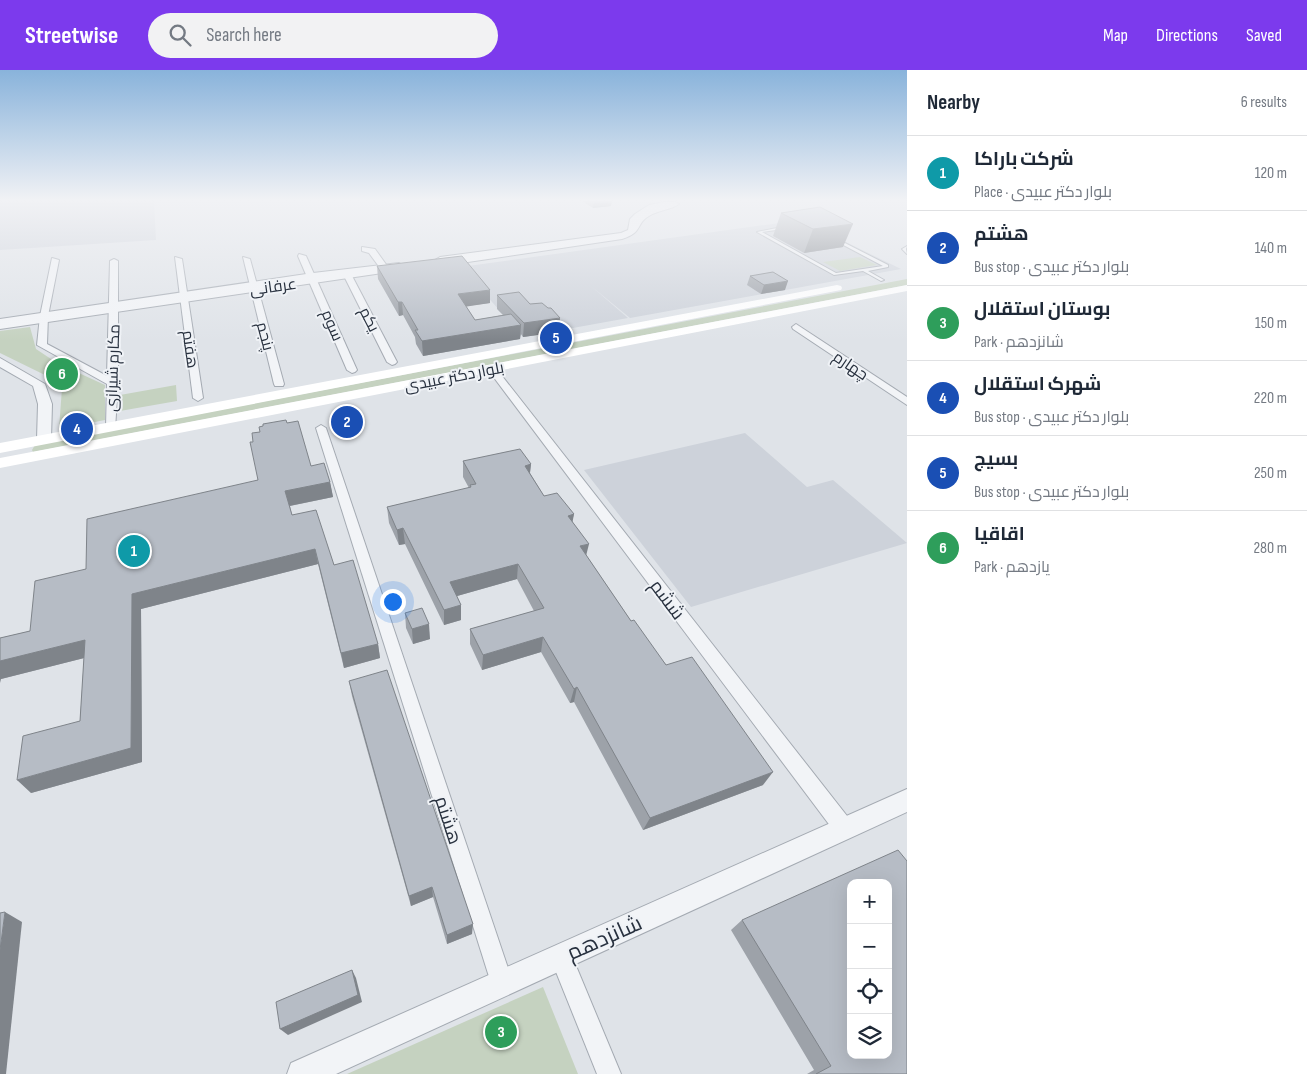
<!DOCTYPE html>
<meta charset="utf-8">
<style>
:root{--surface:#fff;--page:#f2f2f3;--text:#1f2937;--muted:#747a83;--line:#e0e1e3;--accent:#7c3aed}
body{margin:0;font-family:"Sofia Sans Condensed",Cairo,sans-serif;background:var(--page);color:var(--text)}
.controls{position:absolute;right:15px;bottom:15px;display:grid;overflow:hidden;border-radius:10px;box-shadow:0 5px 20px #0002}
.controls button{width:45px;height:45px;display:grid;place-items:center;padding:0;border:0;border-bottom:1px solid var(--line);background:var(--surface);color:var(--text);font:25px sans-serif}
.you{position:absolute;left:392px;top:531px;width:18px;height:18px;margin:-12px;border:4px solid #fff;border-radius:50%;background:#1a73e8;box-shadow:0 0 0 8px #1a73e833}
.badge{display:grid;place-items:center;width:32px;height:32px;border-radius:50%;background:var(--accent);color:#fff;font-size:16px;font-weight:700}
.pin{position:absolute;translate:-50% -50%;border:2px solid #fff;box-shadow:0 1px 5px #0006}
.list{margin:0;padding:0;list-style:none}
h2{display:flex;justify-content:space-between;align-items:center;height:65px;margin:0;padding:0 20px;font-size:21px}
h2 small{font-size:16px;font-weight:400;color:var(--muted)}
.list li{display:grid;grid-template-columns:32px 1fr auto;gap:15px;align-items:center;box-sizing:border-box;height:75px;padding:0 20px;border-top:1px solid var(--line)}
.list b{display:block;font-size:19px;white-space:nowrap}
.list p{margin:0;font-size:16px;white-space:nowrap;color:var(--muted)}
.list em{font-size:16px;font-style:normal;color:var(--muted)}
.icon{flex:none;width:28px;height:28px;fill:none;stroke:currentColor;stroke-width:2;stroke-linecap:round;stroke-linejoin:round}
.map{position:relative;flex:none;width:907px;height:1004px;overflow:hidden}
header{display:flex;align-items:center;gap:30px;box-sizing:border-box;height:70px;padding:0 25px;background:var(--accent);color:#fff}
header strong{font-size:24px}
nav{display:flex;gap:28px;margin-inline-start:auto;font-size:18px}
.search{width:350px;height:45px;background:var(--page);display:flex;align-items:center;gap:12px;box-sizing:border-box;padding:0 18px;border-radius:28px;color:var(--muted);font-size:19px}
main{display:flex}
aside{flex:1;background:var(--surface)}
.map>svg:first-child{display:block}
.built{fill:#cdd2da}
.green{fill:#c5d2c0}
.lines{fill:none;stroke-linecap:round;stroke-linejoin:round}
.service-casing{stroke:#a4aab2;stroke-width:2}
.minor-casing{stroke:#a4aab2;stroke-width:2}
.tertiary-casing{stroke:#a4aab2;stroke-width:2}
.service{fill:#f2f4f7;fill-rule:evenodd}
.minor{fill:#f2f4f7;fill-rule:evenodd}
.tertiary{fill:#f2f4f7;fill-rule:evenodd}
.secondary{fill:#fff;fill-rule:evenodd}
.wall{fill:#9da2a9}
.shaded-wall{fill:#7f848a}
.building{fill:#b6bcc5;stroke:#7f848a;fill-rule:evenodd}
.labels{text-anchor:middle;stroke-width:4;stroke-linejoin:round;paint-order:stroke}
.far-street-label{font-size:16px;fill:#28313f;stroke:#eff2f6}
.street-label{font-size:19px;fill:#28313f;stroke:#eff2f6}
.near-street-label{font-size:22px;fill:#28313f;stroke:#eff2f6}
</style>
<header>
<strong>Streetwise</strong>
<div class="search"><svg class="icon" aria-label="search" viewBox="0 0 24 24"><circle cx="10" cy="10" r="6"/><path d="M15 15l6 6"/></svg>Search here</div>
<nav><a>Map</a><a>Directions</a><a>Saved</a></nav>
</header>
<main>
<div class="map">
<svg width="907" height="1004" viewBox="0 0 907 1004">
<rect width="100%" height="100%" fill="#dfe3e8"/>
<g class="built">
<path d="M0,131H154L156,170L0,180Z"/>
<path d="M801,150L901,199L630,248L591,216L628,248L523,267L461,197Z"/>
<path d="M745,363L807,417L833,410L907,473L691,537L584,400Z"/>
</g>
<g class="green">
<path d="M860,187L877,195L840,201L823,192Z"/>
<path d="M907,209V215L33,382L32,380L35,375Z"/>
<path d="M30,257L36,279L57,293L105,315V350L59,359L62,318L51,308L0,283V261Z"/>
<path d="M176,315L177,331L120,341V325Z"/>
<path d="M543,917L578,1004H347Z"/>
</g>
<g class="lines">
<defs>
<g id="service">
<path d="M782,157L783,159L762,162L836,203L883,196L834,170L837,169L888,195V197L868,201L884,210L881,211L863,201L834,205L757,162Z"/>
<path d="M907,176L906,179L907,184L902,179Z"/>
</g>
<g id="minor">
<path d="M362,177L375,179L390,200L389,202H383L369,183L362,181Z"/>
<path d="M299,184L306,186L357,300L355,302L352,303L347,300L298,186Z"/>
<path d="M175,187L182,189L203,328L198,331L193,328Z"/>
<path d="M243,187L250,189L284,314L283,316H275L274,314Z"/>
<path d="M52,188L59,190L48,246L47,274L107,306L110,191L114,189L118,191V313L115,359H107L106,357L107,314L37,275L40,246Z"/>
<path d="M343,200L350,202L397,292L395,294L392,295L387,292L342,202Z"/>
<path d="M796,254L907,327V335L793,259L792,257Z"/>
<path d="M492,296L495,297L851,751L853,758L851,765L844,767L837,765L489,301L487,299Z"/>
<path d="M321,355L326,358L513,913L510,921L502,924L494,921L491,913L316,358Z"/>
<path d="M561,876L569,879L621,1004H597L550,887L553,879Z"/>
</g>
<g id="tertiary">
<path d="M664,132H675L679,134C671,140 658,140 649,146C635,154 644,162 622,169L441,196L438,195L435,190L440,187L621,163L628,160L630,149L635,144L649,135Z"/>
<path d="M399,193L404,196L403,200L0,259V249L313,203Z"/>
<path d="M0,288L45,314L52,334L51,369L49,372H39L37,369L38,334L33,316L0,297Z"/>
<path d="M907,719V742L336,1004H287L291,993Z"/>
</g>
</defs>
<use href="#service" class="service-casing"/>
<use href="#minor" class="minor-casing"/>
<use href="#tertiary" class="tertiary-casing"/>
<use href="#service" class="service"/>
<use href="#minor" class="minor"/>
<use href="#tertiary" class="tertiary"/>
<g class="secondary">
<path d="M837,215L841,216L842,218L841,220L0,383V373Z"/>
<path d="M907,215V221L0,398V388Z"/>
</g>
</g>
<g class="wall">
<path d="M582,131H612L611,136L593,138Z"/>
<path d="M820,137L843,177L804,183L773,166L781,143Z"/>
<path d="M377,196L490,233L466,236L475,250L503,245L497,239V225L530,234L559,262L523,267L521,264L520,269L423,286L416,274L415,267L403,245L399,246L378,209Z"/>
<path d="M750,206L785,220L761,224L747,215Z"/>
<path d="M287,353L311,396L330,412L333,427L290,436L292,445L334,495L378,574L380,588L344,598L318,494L141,539L142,692L31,723L80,651L84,588L1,609L0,568L30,561L86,499L258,410L253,372L260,362Z"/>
<path d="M463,391L531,394L530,403L544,426L574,444L572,451L586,485L631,551L763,715L643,760L574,632L570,633L541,582L482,600L470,574V559L534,541L517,509L457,526L461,535V550L444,555L405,474L399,475L389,453L387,437L469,418L463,407Z"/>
<path d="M405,543L430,569L413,574L406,558Z"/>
<path d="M349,611L472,864L447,874L433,827L411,836L352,626Z"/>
<path d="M742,850L907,1004H807L814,1000L731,860Z"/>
</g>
<g class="shaded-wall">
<path d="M594,131H612L611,136L593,138Z"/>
<path d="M853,154L843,177L804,183L813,159Z"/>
<path d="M788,211L785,220L761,224L764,215Z"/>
<path d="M490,220V233L457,238L458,224Z"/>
<path d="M398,232H402L403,245L399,246Z"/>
<path d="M560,248L559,262L523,267L524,253Z"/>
<path d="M521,255L520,269L423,286L422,271Z"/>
<path d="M531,394L529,410L525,396Z"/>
<path d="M330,412L333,427L289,436L285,421Z"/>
<path d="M574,444L571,460L568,446Z"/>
<path d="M403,458L405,474L399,475L397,460Z"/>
<path d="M589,474L585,490L580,476Z"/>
<path d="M315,479L318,494L141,539L142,692L31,723L17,710L131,678L132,524Z"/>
<path d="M518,494L517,509L450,528V512Z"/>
<path d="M461,535V550L444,555V540Z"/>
<path d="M429,554L430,569L413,574L412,559Z"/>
<path d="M543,567L541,582L482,600L483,585Z"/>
<path d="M85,570L96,585L1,609L0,613V591Z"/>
<path d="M378,574L380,588L344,598L341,583Z"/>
<path d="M577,617L574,632L570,633L574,619Z"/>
<path d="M773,702L763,715L643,760L650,748Z"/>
<path d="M432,817L433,827L411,836L409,826Z"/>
<path d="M5,842L22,852L6,1004H0V880Z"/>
<path d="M473,854L472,864L447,874V865Z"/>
<path d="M352,900L356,908L362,932L288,965L280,959Z"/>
</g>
<g class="building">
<path d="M820,137L853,154L813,159L781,143Z"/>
<path d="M462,186L490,220L458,224L475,250L511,244L521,255L422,271L415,260H418L402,232H398L377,196Z"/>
<path d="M773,202L788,211L764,215L750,206Z"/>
<path d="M519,222L530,234L542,233L548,238H551L560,248L524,253L497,225Z"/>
<path d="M286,350L287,353L298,351L311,396L324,393L330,412L285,421L292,445L316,440L334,495L353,490L378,574L341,583L315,479L132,524L131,678L17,710L23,666L80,651L85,570L0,591V568L30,561L35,511L86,499L87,449L258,410L250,372H253L252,363L260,362L259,357L263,356V354Z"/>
<path d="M520,379L531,394L525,396L544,426L557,423L574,444L568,446L589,474L580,476L631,551L634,550L666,595L692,587L773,702L650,748L577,617L574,619L543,567L483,585L470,559L544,538L518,494L450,512L461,535L444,540L403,458L397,460L387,437L471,417L470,415L476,414L463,391Z"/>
<path d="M422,538L429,554L412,559L405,543Z"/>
<path d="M387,600L473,854L447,865L432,817L409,826L349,611Z"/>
<path d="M898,780L907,791V1004H816L831,996L742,850ZM851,813H888V985H851Z"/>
<path d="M5,842L0,880V843Z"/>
<path d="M352,900L358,925L280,959L276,932Z"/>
</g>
<linearGradient id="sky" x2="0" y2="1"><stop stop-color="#89b3db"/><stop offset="0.48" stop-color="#f1f2f5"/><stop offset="1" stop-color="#f1f2f5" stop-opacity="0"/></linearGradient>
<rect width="907" height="271" fill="url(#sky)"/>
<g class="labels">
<g class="far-street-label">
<text transform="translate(273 216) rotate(-8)" y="6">عرفانی</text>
<text transform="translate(370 249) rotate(63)" y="6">یکم</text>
<text transform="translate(333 255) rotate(67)" y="6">سوم</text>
<text transform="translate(266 266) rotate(75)" y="6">پنجم</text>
<text transform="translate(191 279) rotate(82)" y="6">هفتم</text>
<text transform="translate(851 295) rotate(34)" y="6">چهارم</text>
<text transform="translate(112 298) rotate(-88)" y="6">مکارم شیرازی</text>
<text transform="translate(454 306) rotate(-11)" y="6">بلوار دکتر عبیدی</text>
</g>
<g class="street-label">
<text transform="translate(668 529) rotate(53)" y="7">ششم</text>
<text transform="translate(449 750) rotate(72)" y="7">هشتم</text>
</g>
<g class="near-street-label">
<text transform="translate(604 867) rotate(-24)" y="8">شانزدهم</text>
</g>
</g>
</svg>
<div class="controls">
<button>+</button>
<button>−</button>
<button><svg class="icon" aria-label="locate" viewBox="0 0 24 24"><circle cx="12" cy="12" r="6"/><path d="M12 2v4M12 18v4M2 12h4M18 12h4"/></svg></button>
<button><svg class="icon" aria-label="layers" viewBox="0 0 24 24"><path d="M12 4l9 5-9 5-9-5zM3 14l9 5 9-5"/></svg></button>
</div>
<div class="you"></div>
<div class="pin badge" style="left:134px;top:481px;background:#0f9aa8">1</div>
<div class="pin badge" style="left:347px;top:352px;background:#1a4fb4">2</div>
<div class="pin badge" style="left:501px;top:962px;background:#2e9e5b">3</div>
<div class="pin badge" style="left:77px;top:359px;background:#1a4fb4">4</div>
<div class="pin badge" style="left:556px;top:268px;background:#1a4fb4">5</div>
<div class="pin badge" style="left:62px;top:304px;background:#2e9e5b">6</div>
</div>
<aside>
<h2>Nearby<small>6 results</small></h2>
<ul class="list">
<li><span class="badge" style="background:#0f9aa8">1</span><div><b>شرکت باراکا</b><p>Place · بلوار دکتر عبیدی</p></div><em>120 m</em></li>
<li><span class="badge" style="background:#1a4fb4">2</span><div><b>هشتم</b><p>Bus stop · بلوار دکتر عبیدی</p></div><em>140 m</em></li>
<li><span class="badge" style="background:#2e9e5b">3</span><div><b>بوستان استقلال</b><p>Park · شانزدهم</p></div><em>150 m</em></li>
<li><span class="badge" style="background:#1a4fb4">4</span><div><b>شهرک استقلال</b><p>Bus stop · بلوار دکتر عبیدی</p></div><em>220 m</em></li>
<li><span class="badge" style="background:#1a4fb4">5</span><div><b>بسیج</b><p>Bus stop · بلوار دکتر عبیدی</p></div><em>250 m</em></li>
<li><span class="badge" style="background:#2e9e5b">6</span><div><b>اقاقیا</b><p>Park · یازدهم</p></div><em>280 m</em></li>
</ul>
</aside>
</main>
